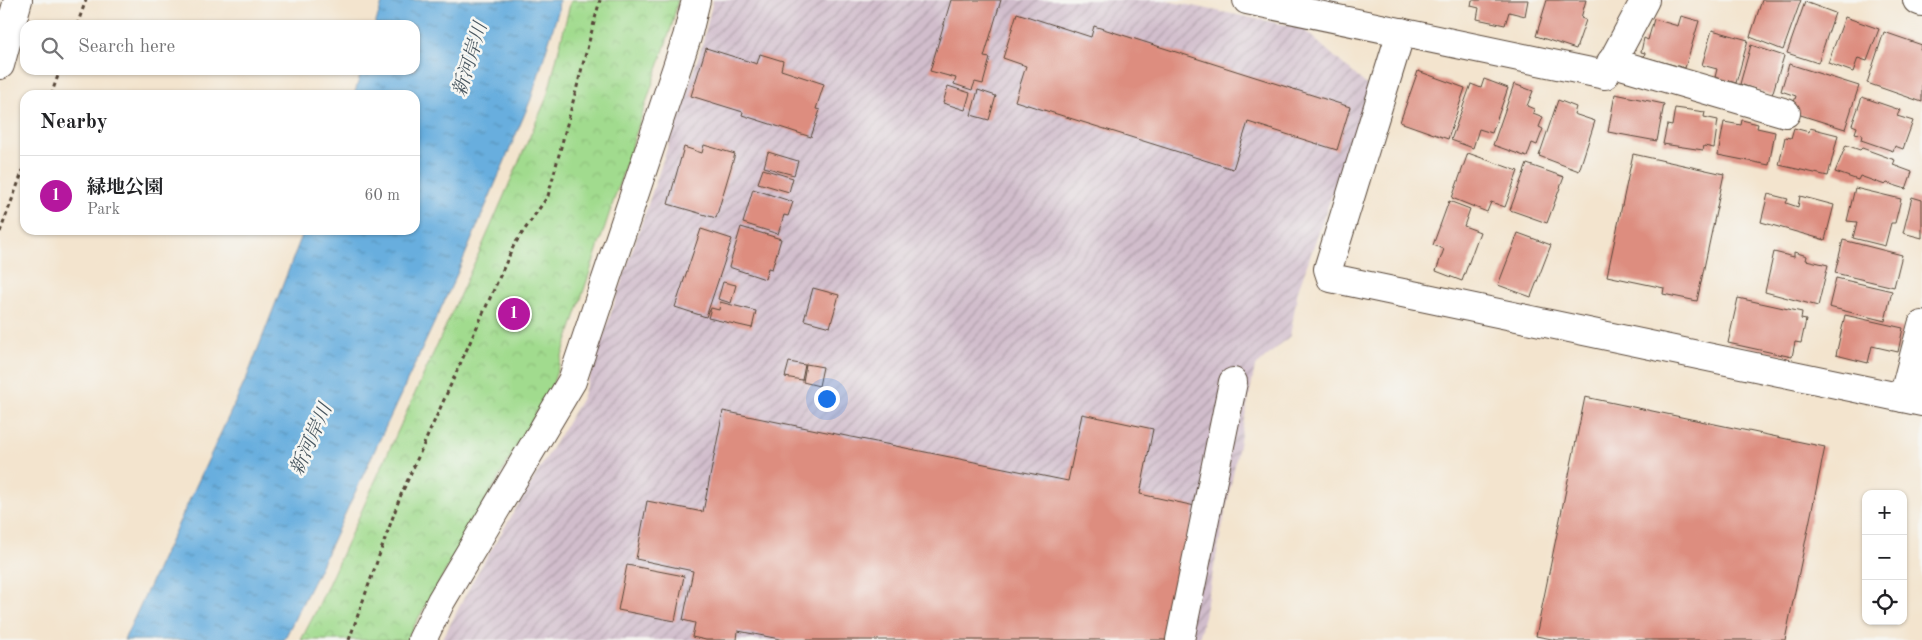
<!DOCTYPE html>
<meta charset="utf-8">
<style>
:root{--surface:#fff;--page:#f2f2f2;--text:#202124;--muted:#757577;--line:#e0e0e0;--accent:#b5179e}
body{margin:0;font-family:"Old Standard TT","Noto Serif JP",serif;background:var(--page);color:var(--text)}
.controls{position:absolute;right:15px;bottom:15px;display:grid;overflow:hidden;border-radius:10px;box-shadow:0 1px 4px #0004}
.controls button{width:45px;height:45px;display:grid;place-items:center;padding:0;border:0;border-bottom:1px solid var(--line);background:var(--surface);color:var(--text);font:25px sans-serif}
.you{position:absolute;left:826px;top:398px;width:18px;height:18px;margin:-12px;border:4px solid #fff;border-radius:50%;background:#1a73e8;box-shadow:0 0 0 8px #1a73e833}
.badge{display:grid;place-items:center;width:32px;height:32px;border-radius:50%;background:var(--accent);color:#fff;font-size:16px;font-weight:700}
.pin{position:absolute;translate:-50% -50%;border:2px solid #fff;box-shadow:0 1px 5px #0006}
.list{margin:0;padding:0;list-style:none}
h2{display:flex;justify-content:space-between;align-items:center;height:65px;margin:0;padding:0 20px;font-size:21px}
h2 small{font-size:16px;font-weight:400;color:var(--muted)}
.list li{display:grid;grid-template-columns:32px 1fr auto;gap:15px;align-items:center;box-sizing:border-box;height:80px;padding:0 20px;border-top:1px solid var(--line)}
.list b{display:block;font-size:19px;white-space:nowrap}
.list p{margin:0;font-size:16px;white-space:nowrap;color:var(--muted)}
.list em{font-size:16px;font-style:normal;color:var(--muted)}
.icon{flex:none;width:28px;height:28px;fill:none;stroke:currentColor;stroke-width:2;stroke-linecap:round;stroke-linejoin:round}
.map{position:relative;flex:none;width:1922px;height:640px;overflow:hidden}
.search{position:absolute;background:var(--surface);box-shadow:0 1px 4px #0004;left:20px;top:20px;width:400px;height:55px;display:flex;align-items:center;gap:12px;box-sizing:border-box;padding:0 18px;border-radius:15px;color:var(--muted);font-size:19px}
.panel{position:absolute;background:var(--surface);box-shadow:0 1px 4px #0004;left:20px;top:90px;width:400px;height:145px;border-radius:15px}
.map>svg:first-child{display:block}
.industrial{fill:url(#industrial-furrows)}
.park{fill:url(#park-crowns);stroke:#6e8256}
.water{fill:url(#water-ripples);stroke:#516c7e}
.building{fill:#dd8d7f}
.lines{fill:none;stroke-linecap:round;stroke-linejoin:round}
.minor-casing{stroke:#574638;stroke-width:30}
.path{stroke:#574638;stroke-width:3;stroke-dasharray:4 4;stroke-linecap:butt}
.minor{stroke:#fff;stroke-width:28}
.labels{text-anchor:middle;stroke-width:5;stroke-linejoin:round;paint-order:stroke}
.water-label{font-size:19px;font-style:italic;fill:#4a5861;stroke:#f6f6f2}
</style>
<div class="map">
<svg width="1922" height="640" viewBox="0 0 1922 640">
<defs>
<pattern id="industrial-furrows" width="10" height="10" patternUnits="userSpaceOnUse" patternTransform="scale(1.25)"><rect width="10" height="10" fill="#d1bdcc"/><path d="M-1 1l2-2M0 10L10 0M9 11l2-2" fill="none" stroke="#ab9aa5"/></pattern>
<pattern id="park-crowns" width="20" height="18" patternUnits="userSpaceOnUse" patternTransform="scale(1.25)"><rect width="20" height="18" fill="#a1db8e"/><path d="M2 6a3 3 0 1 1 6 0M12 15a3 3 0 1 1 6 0" fill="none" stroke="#8cbc7a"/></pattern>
<pattern id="water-ripples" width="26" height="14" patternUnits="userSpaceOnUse" patternTransform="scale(1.25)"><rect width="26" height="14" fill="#67aede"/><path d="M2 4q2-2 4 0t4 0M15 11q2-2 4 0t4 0" fill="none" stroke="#568eb3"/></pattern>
</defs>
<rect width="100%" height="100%" fill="#f6f6f2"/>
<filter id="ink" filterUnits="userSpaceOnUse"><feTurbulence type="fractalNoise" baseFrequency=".02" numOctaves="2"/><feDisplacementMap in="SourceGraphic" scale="10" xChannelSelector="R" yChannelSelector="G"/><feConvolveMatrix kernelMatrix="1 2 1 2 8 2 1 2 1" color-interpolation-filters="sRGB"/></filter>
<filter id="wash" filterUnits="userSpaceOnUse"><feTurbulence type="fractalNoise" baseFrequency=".0096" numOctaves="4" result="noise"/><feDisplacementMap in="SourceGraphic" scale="20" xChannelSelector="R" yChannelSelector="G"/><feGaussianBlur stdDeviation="1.12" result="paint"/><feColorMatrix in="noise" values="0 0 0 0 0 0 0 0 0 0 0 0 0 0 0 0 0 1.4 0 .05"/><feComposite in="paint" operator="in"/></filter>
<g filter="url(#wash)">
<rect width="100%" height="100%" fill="#f3e4ce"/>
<path class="industrial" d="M713,0H1162L1302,28L1370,88L1298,290L1290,336L1255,367L1199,640H442L475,577L582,398L702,46Z"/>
<path class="park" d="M571,0H678L672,25L553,383L406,640H301L316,611L483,244L547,97Z"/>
<path class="water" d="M383,0H559L558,12L531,99L457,274L317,574L284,640H124L247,377L304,230H415V95H354L362,70H415V25H375Z"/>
<g id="blocks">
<g class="building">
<path d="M951,0H1001L984,57L990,58L983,84L975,82L972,90L954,84L956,78L930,71Z"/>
<path d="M1472,0H1528L1525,16L1509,12L1505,25L1477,19L1479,8L1471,6Z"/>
<path d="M1547,0H1586L1581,18L1586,20L1576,49L1536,36Z"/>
<path d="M1762,0H1801L1783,50L1750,37Z"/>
<path d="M1805,2L1835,13L1818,63L1787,53Z"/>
<path d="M1017,13L1091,37L1094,26L1350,107L1337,150L1248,122L1233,169L1015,101L1026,66L1003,58Z"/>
<path d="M1681,16L1699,21L1685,68L1644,57L1645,53L1641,52L1644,38L1648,40L1654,19L1678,26Z"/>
<path d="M1845,17L1879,29L1867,61L1858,58L1853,72L1828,63Z"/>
<path d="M1712,30L1748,40L1736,83L1715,77L1717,69L1702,65Z"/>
<path d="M1884,32L1922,45L1920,50L1922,51V102L1867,83Z"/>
<path d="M1751,45L1784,56L1772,95L1740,84Z"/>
<path d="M706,48L757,64L760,54L783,61L781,70L824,84L816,109L820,110L811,137L742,115L743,112L691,96Z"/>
<path d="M1789,64L1859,86L1845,129L1791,112L1796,96L1781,91Z"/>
<path d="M1418,71L1465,88L1448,139L1400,122Z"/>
<path d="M1484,79L1508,88L1492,133L1479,129L1473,148L1451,140L1471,84L1481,88Z"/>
<path d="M1514,84L1533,91L1527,106L1534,109L1533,113L1543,117L1539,127L1543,129L1537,145L1532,143L1527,157L1493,145Z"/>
<path d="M948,86L970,93L965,110L943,103Z"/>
<path d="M978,90L996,96L989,120L971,115Z"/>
<path d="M1615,94L1664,104L1657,141L1608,132Z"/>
<path d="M1862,97L1900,110L1897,116L1913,121L1903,149L1895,146L1893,151L1861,140L1862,135L1855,133L1857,127L1852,125Z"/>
<path d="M1558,100L1576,107L1574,114L1595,121L1579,171L1539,156Z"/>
<path d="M1675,108L1705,112L1704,117L1718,120L1714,148L1704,146L1703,150L1663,144L1667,125L1672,126Z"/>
<path d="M1742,120L1758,124L1757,128L1775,132L1769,165L1718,155L1724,122L1741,125Z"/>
<path d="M1794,128L1809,132L1810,128L1838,135L1828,176L1779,165L1785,137L1791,138Z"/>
<path d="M704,145L735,154L716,218L668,204L684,147L702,153Z"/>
<path d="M1846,145L1860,150L1862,148L1895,160L1893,165L1912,172L1906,189L1887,183L1885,185L1860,176L1858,180L1835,172Z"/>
<path d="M768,152L798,161L794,175L764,167Z"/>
<path d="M1468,153L1518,171L1505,207L1491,202L1487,212L1452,198Z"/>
<path d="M1633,154L1724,174L1697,301L1663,294L1664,288L1607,276Z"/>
<path d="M1527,164L1564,177L1547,223L1510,210Z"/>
<path d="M763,169L793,178L789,192L758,183Z"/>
<path d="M1855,188L1901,199L1895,223H1891L1885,246L1853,238L1857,222L1847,221Z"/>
<path d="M753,189L793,202L788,216L784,215L778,234L743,223Z"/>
<path d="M1768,194L1788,199L1786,203L1798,207L1800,196L1834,205L1825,240L1761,222Z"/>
<path d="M1912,197L1922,200V238L1903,233Z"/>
<path d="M1449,201L1470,209L1464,226L1480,232L1462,281L1436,271L1444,249L1433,245Z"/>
<path d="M741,227L781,239L772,269L768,268L765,279L729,267Z"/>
<path d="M701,229L732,239L706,317L675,307Z"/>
<path d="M1518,233L1551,245L1531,297L1498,285Z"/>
<path d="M1843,240L1902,255L1894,287L1835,273Z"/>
<path d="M1774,252L1794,257V252L1807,256L1806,260L1828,265L1818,306L1765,292Z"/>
<path d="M1836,278L1892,291L1885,321L1829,307Z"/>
<path d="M723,282L736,285L731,303L718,299Z"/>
<path d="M813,288L839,295L830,327L804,320Z"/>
<path d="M1738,298L1802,312L1801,319L1806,320L1801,343L1795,342L1792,357L1728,343Z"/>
<path d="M720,302L756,311L752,328L708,318L711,308L719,310Z"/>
<path d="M1845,315L1903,328L1898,352L1872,346L1868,363L1836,355Z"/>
<path d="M789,362L805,365L802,380L785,377Z"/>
<path d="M806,364L823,367L819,386L803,382Z"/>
<path d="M1585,397L1825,447L1785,640H1557L1536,636Z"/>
<path d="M723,411L1068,481L1082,414L1153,429L1140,494L1195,506L1168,640H785L738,631L737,640H706L692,637L695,623L683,620L693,571L636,559L647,501L703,512Z"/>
<path d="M627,565L684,576L675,621L618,610Z"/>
</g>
</g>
</g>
<g filter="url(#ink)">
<use href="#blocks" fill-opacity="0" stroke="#574638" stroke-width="1"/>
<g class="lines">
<defs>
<g id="minor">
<path d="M1247,0L1605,75L1645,0"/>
<path d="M1917,0L1922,2"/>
<path d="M1401,32L1328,269L1331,278L1922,402"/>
<path d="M1611,62L1786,113"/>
<path d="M0,65L18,0"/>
<path d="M1903,398L1922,325"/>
<path d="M422,640L441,601L572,381L687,37L696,0"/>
<path d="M1180,640L1233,382"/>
</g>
</defs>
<use href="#minor" class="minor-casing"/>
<g class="path">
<path d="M77,25L86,0"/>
<path d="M51,95L60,70"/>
<path d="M0,232L25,165"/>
<path d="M349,640L400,497L514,245L548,196L600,0"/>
</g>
<use href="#minor" class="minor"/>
</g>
</g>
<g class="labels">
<g class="water-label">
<text transform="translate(469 59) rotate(-73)" y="7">新河岸川</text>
<text transform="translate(310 439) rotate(-66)" y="7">新河岸川</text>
</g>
</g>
</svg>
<div class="controls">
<button>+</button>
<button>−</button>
<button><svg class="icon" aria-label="locate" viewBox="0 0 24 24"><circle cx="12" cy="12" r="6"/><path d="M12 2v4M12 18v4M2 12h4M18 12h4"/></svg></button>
</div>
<div class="you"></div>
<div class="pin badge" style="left:514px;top:314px">1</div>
<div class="search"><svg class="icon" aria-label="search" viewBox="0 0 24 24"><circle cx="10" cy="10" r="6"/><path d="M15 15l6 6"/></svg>Search here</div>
<section class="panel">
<h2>Nearby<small></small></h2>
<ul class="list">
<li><span class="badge">1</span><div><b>緑地公園</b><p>Park</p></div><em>60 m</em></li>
</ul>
</section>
</div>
